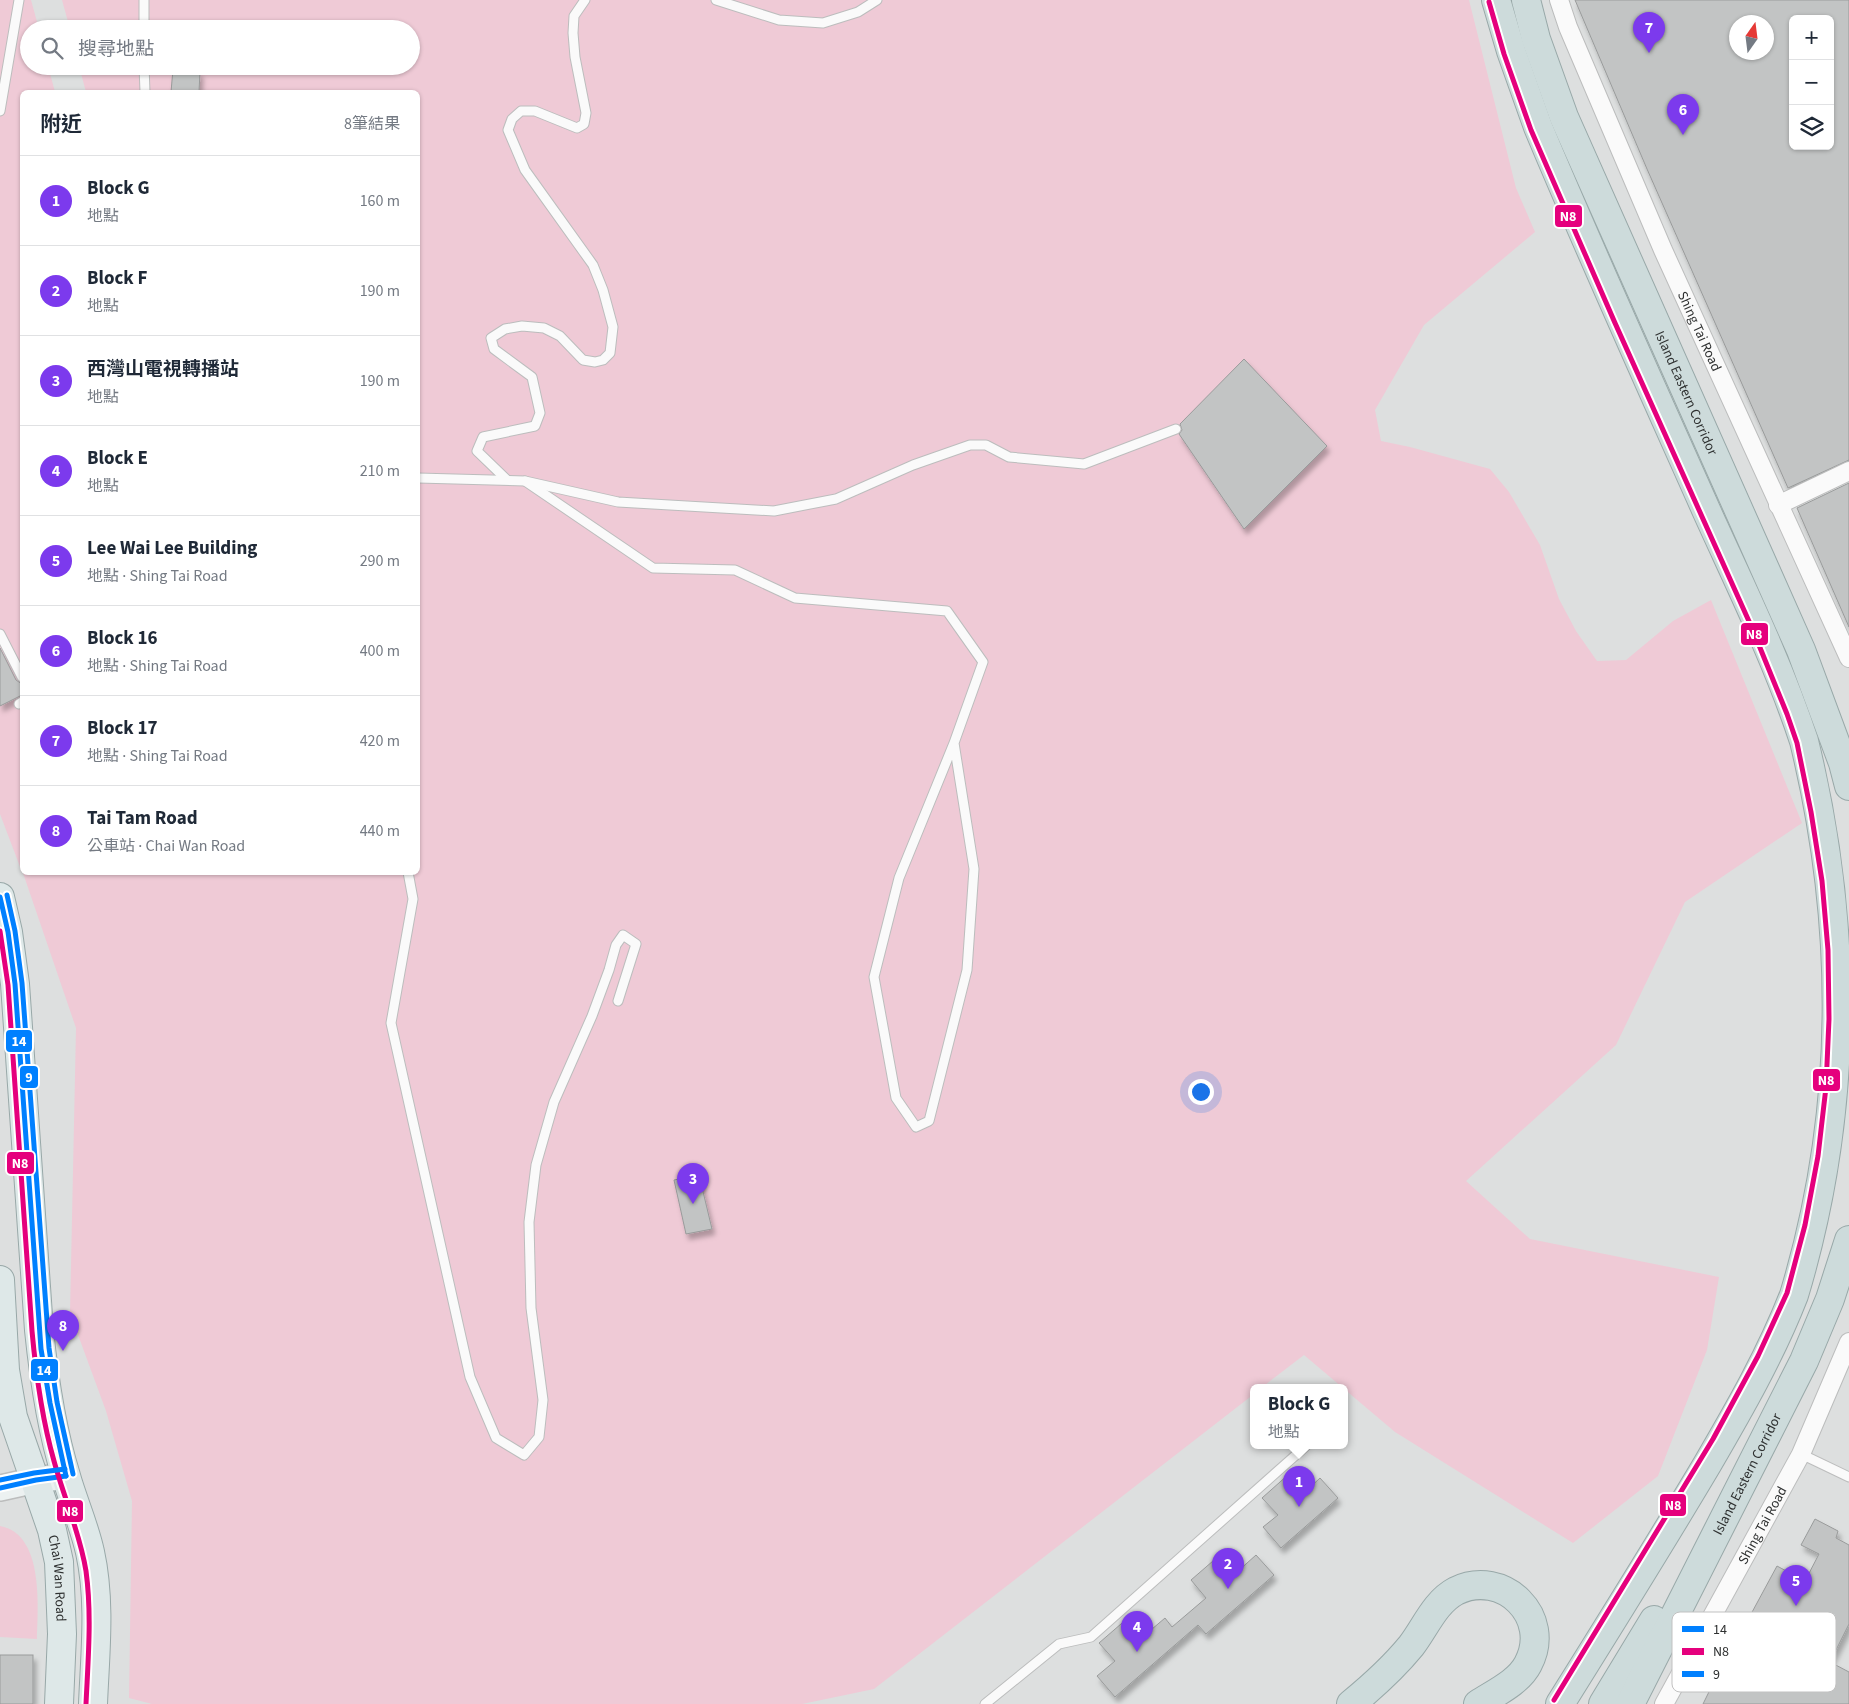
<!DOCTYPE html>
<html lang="zh-TW">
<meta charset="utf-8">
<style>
:root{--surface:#fff;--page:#f2f2f3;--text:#1f2937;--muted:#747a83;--line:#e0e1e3;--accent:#7c3aed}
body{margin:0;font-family:"Source Sans 3","Noto Sans TC",sans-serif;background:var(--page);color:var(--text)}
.controls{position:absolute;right:15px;top:15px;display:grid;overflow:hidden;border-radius:8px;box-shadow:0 1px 4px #0004}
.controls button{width:45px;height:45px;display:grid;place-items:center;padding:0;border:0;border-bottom:1px solid var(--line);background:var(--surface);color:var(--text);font:25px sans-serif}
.compass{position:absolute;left:1729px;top:15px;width:45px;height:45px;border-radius:50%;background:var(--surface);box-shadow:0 1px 4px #0004;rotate:14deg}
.you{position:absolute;left:1200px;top:1091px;width:18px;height:18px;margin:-12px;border:4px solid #fff;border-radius:50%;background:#1a73e8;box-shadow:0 0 0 8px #1a73e833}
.badge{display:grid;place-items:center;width:32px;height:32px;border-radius:50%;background:var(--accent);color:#fff;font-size:16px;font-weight:700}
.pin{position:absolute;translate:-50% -41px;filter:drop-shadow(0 1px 2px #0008)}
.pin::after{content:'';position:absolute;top:26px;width:18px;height:15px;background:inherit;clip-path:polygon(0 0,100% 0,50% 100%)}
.popup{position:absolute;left:1250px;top:1384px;width:98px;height:65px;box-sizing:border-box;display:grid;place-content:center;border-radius:8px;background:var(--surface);filter:drop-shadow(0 1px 4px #0005);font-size:16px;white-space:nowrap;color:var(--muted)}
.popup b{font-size:19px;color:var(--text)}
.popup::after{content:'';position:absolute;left:50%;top:100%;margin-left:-10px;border:10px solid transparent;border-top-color:var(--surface)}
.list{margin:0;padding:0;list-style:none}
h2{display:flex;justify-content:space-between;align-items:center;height:65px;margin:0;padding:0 20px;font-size:21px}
h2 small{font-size:16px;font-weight:400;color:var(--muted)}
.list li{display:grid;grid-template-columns:32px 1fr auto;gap:15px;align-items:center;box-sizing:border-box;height:90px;padding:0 20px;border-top:1px solid var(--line)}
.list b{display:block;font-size:19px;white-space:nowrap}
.list p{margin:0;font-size:16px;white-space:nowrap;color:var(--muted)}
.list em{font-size:16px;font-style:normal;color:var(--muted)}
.icon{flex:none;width:28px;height:28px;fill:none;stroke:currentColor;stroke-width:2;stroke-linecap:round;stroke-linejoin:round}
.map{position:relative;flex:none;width:1849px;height:1704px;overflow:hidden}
.search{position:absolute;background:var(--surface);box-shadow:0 1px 4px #0004;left:20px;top:20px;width:400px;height:55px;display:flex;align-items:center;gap:12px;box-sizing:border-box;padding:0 18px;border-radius:28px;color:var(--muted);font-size:19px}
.panel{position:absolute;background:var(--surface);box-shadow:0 1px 4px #0004;left:20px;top:90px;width:400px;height:785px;border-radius:8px}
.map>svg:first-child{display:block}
.green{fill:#efcad6}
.building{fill:#c2c4c4;stroke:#999b9b;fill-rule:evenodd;filter:url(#shadow)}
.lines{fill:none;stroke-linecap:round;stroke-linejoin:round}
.lane-casing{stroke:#bcbdbd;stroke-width:11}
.street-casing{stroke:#bcbdbd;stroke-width:20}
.secondary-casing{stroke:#bcbdbd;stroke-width:28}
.primary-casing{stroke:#98a8a8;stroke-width:30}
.highway-casing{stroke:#98a8a8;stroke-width:30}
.lane{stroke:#fafafa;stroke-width:9}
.street{stroke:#fafafa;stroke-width:18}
.secondary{stroke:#ecf1f1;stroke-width:25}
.primary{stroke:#dee8e8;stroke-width:28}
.highway{stroke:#cddbdb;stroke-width:28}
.bus-1-casing{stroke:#fff;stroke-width:9}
.bus-2-casing{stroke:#fff;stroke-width:9}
.bus-3-casing{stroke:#fff;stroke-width:9}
.bus-1{stroke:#0080ff;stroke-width:5}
.bus-2{stroke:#e5007d;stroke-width:5}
.bus-3{stroke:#0080ff;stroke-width:5}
.labels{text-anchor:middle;stroke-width:5;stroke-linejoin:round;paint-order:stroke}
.street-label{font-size:14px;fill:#2f3131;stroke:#fff}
.key{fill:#fff;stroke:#c1c1c1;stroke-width:1}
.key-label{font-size:14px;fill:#2f3131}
.line-badge{stroke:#fff;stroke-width:2}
.badge-label{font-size:14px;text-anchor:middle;font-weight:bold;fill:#fff}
</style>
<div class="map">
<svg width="1849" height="1704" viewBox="0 0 1849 1704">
<defs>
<filter id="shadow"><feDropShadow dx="3" dy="5.5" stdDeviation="2.5" flood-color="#0004"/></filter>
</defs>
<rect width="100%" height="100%" fill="#dddfdf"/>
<g class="green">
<path d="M0,0H31L39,29H29V66H48L55,92H22V872L0,814Z"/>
<path d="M62,0H1469L1516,188L1535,232L1424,325L1375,410L1381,441L1410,447L1490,469L1509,492L1540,545L1559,599L1576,631L1597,661L1626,660L1673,621L1711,600L1802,823L1685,902L1616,1045L1466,1181L1530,1239L1719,1277L1707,1350L1658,1476L1573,1543L1395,1432L1304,1355L1261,1388H1254V1394L874,1689L802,1704H152L129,1698L132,1501L106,1411L70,1313L76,1028L23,873L418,872V92H86L79,66H411V29H70Z"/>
<path d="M0,1526C44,1534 38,1606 37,1639L0,1637Z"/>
</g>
<g class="building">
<path d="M1575,0H1849V460L1788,488L1647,169ZM1793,19H1830V146H1793ZM1736,22H1766V52H1736Z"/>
<path d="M173,69L200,72L199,92H171Z"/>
<path d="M1244,359L1327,446L1244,529L1179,434L1182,430L1180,424Z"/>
<path d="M1849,483V627L1797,508Z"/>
<path d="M0,648L16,680L22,684V695L0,706Z"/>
<path d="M699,1175L712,1229L686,1234L674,1180Z"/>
<path d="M1289,1474L1305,1492L1320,1478L1338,1498L1281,1548L1263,1527L1278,1515L1262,1498Z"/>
<path d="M1815,1519L1838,1531L1836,1538L1849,1545V1624L1830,1662L1849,1672V1704H1703L1729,1651H1731L1777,1566L1805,1581L1819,1554L1801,1545Z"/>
<path d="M1221,1554L1237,1572L1256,1555L1274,1575L1206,1634L1198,1625L1115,1697L1097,1676L1115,1661L1099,1643L1129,1617L1145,1635L1165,1618L1172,1627L1206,1598L1191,1580Z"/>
<rect x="0" y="1655" width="33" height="49"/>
</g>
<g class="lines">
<defs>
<g id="lane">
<path d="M716,0L779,20L823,23L858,12L877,0"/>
<path d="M144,29V0"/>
<path d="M144,66L145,92"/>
<path d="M0,111L19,0"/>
<path d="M418,478L525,481L618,502L774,511L836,499L913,465L970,445H986L1009,457L1084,464L1176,429"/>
<path d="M506,479L477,451L483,437L535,426L540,413L532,377L494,349L491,338L505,329L522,326L544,328L560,336L583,360L595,362L603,360L610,353L613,327L603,290L593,265L525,170L508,130L512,119L521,111H535L577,128L584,124L586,113L575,57L573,33L574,16L585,0"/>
<path d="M525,481L653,568L735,570L795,598L947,611L983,662L954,743L974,869L967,970L929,1121L916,1127L896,1098L874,977L899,878L954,743"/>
<path d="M0,634L22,677"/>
<path d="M19,704L22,702"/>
<path d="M408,872L413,899L391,1023L470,1377L496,1438L524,1455L539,1437L543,1400L531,1308L529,1222L536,1165L554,1102L592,1016L609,970L616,945L623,935L636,944L618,1001"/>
<path d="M1801,1454L1849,1477"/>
<path d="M985,1704L1059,1644L1091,1637L1306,1446"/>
</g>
<g id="street">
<path id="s1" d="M1559,0L1568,27L1663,250L1849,658"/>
<path d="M1778,505L1849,471"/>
<path id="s2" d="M1664,1704L1801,1454L1849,1342"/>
</g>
<path id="secondary" d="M0,1488L36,1480L66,1476"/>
<g id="primary">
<path d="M0,897L8,932L15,984L39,1330C44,1379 51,1428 66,1476C73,1501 84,1525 90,1552C101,1602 95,1654 93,1704"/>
<path id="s3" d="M0,1280L5,1370L13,1417L52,1530L59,1562L62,1634L59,1704"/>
</g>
<g id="highway">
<path d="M1496,0L1511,51L1538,127C1592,256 1650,384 1707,512C1741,587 1778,662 1804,741C1849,926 1849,1112 1794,1295C1771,1354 1740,1408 1708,1463C1660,1544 1610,1624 1560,1704"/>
<path id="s4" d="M1526,0L1536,39L1564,117L1801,650L1843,763L1849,786"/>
<path d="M1351,1704C1373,1686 1393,1668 1411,1646C1425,1628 1435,1602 1456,1591C1503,1568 1553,1617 1528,1664C1519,1682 1495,1693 1478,1704"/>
<path d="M1603,1704L1654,1620"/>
<path id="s5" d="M1630,1704L1804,1361L1830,1299L1849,1240"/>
</g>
</defs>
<use href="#lane" class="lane-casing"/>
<use href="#street" class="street-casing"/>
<use href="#secondary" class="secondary-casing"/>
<use href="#primary" class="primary-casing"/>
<use href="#highway" class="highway-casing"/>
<use href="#lane" class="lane"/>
<use href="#street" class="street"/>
<use href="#secondary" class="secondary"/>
<use href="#primary" class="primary"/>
<use href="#highway" class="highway"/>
<defs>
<g id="bus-1">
<path d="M0,897L8,932L15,984L41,1349L50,1403L66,1476"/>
<path d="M0,1488L36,1480L66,1476"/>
</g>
<g id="bus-2">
<path d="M1489,2L1504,54L1531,130L1615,323L1752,628L1787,714L1797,743L1811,812L1822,881L1828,950L1829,1019L1826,1087L1818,1156L1805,1225L1787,1293L1758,1356L1713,1439L1554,1700"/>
<path d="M0,931L8,985L32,1331C36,1375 42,1419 54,1461C64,1498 80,1533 86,1571C92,1615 88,1660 86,1704"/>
</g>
<g id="bus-3">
<path d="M7,895L15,931L22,983L49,1348L57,1402L73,1474"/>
<path d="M0,1480L34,1473L65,1469"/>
</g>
</defs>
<use href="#bus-1" class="bus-1-casing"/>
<use href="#bus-2" class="bus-2-casing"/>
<use href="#bus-3" class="bus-3-casing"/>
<use href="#bus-1" class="bus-1"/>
<use href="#bus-2" class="bus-2"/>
<use href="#bus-3" class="bus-3"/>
</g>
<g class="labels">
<g class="street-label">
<text dy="5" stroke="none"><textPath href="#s1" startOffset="360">Shing Tai Road</textPath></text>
<text dy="5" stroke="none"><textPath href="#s4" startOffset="425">Island Eastern Corridor</textPath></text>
<text dy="5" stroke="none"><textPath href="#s5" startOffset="258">Island Eastern Corridor</textPath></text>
<text dy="5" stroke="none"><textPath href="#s2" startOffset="204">Shing Tai Road</textPath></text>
<text dy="5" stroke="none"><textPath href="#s3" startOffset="306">Chai Wan Road</textPath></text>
</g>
</g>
<rect x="1672" y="1612" width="164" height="80" rx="8" class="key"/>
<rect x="1682" y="1626" width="22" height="6" fill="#0080ff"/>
<rect x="1682" y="1648" width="22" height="7" fill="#e5007d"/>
<rect x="1682" y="1671" width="22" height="6" fill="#0080ff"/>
<g class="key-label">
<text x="1713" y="1634">14</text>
<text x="1713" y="1656">N8</text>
<text x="1713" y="1679">9</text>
</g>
<g class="line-badge">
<rect x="1554" y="204" width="29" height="24" rx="5" fill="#e5007d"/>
<rect x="1740" y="622" width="29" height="24" rx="5" fill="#e5007d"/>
<rect x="5" y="1029" width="28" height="24" rx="5" fill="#0080ff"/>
<rect x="19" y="1065" width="20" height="24" rx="5" fill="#0080ff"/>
<rect x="1812" y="1068" width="29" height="24" rx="5" fill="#e5007d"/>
<rect x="6" y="1151" width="29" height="24" rx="5" fill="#e5007d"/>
<rect x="30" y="1358" width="29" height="24" rx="5" fill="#0080ff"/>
<rect x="1659" y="1493" width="28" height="24" rx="5" fill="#e5007d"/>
<rect x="56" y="1499" width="28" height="24" rx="5" fill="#e5007d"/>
</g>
<g class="badge-label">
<text x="1568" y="221">N8</text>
<text x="1754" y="639">N8</text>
<text x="19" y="1046">14</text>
<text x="29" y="1082">9</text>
<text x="1826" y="1085">N8</text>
<text x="20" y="1168">N8</text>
<text x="44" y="1375">14</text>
<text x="1673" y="1510">N8</text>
<text x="70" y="1516">N8</text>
</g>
</svg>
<div class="controls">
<button>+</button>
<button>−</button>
<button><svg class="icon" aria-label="layers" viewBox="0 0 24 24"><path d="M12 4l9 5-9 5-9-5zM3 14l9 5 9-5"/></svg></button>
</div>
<svg class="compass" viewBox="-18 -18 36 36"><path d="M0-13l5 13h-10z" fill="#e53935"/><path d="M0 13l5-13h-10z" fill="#747a83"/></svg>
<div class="you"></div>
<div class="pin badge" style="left:1299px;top:1507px">1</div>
<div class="popup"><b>Block G</b>地點</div>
<div class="pin badge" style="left:1228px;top:1589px">2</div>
<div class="pin badge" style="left:693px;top:1204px">3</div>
<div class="pin badge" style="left:1137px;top:1652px">4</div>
<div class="pin badge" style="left:1796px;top:1606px">5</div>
<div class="pin badge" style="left:1683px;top:135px">6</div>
<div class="pin badge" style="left:1649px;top:53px">7</div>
<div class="pin badge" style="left:63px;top:1351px">8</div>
<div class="search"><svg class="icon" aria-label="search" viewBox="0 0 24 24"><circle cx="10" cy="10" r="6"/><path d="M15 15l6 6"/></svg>搜尋地點</div>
<section class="panel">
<h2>附近<small>8筆結果</small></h2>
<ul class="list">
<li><span class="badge">1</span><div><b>Block G</b><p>地點</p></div><em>160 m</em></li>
<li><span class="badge">2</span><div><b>Block F</b><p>地點</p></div><em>190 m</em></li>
<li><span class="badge">3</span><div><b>西灣山電視轉播站</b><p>地點</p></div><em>190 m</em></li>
<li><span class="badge">4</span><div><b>Block E</b><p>地點</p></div><em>210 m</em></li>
<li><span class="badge">5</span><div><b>Lee Wai Lee Building</b><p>地點 · Shing Tai Road</p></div><em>290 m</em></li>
<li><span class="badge">6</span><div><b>Block 16</b><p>地點 · Shing Tai Road</p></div><em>400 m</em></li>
<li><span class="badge">7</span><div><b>Block 17</b><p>地點 · Shing Tai Road</p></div><em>420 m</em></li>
<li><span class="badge">8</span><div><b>Tai Tam Road</b><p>公車站 · Chai Wan Road</p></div><em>440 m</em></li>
</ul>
</section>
</div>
